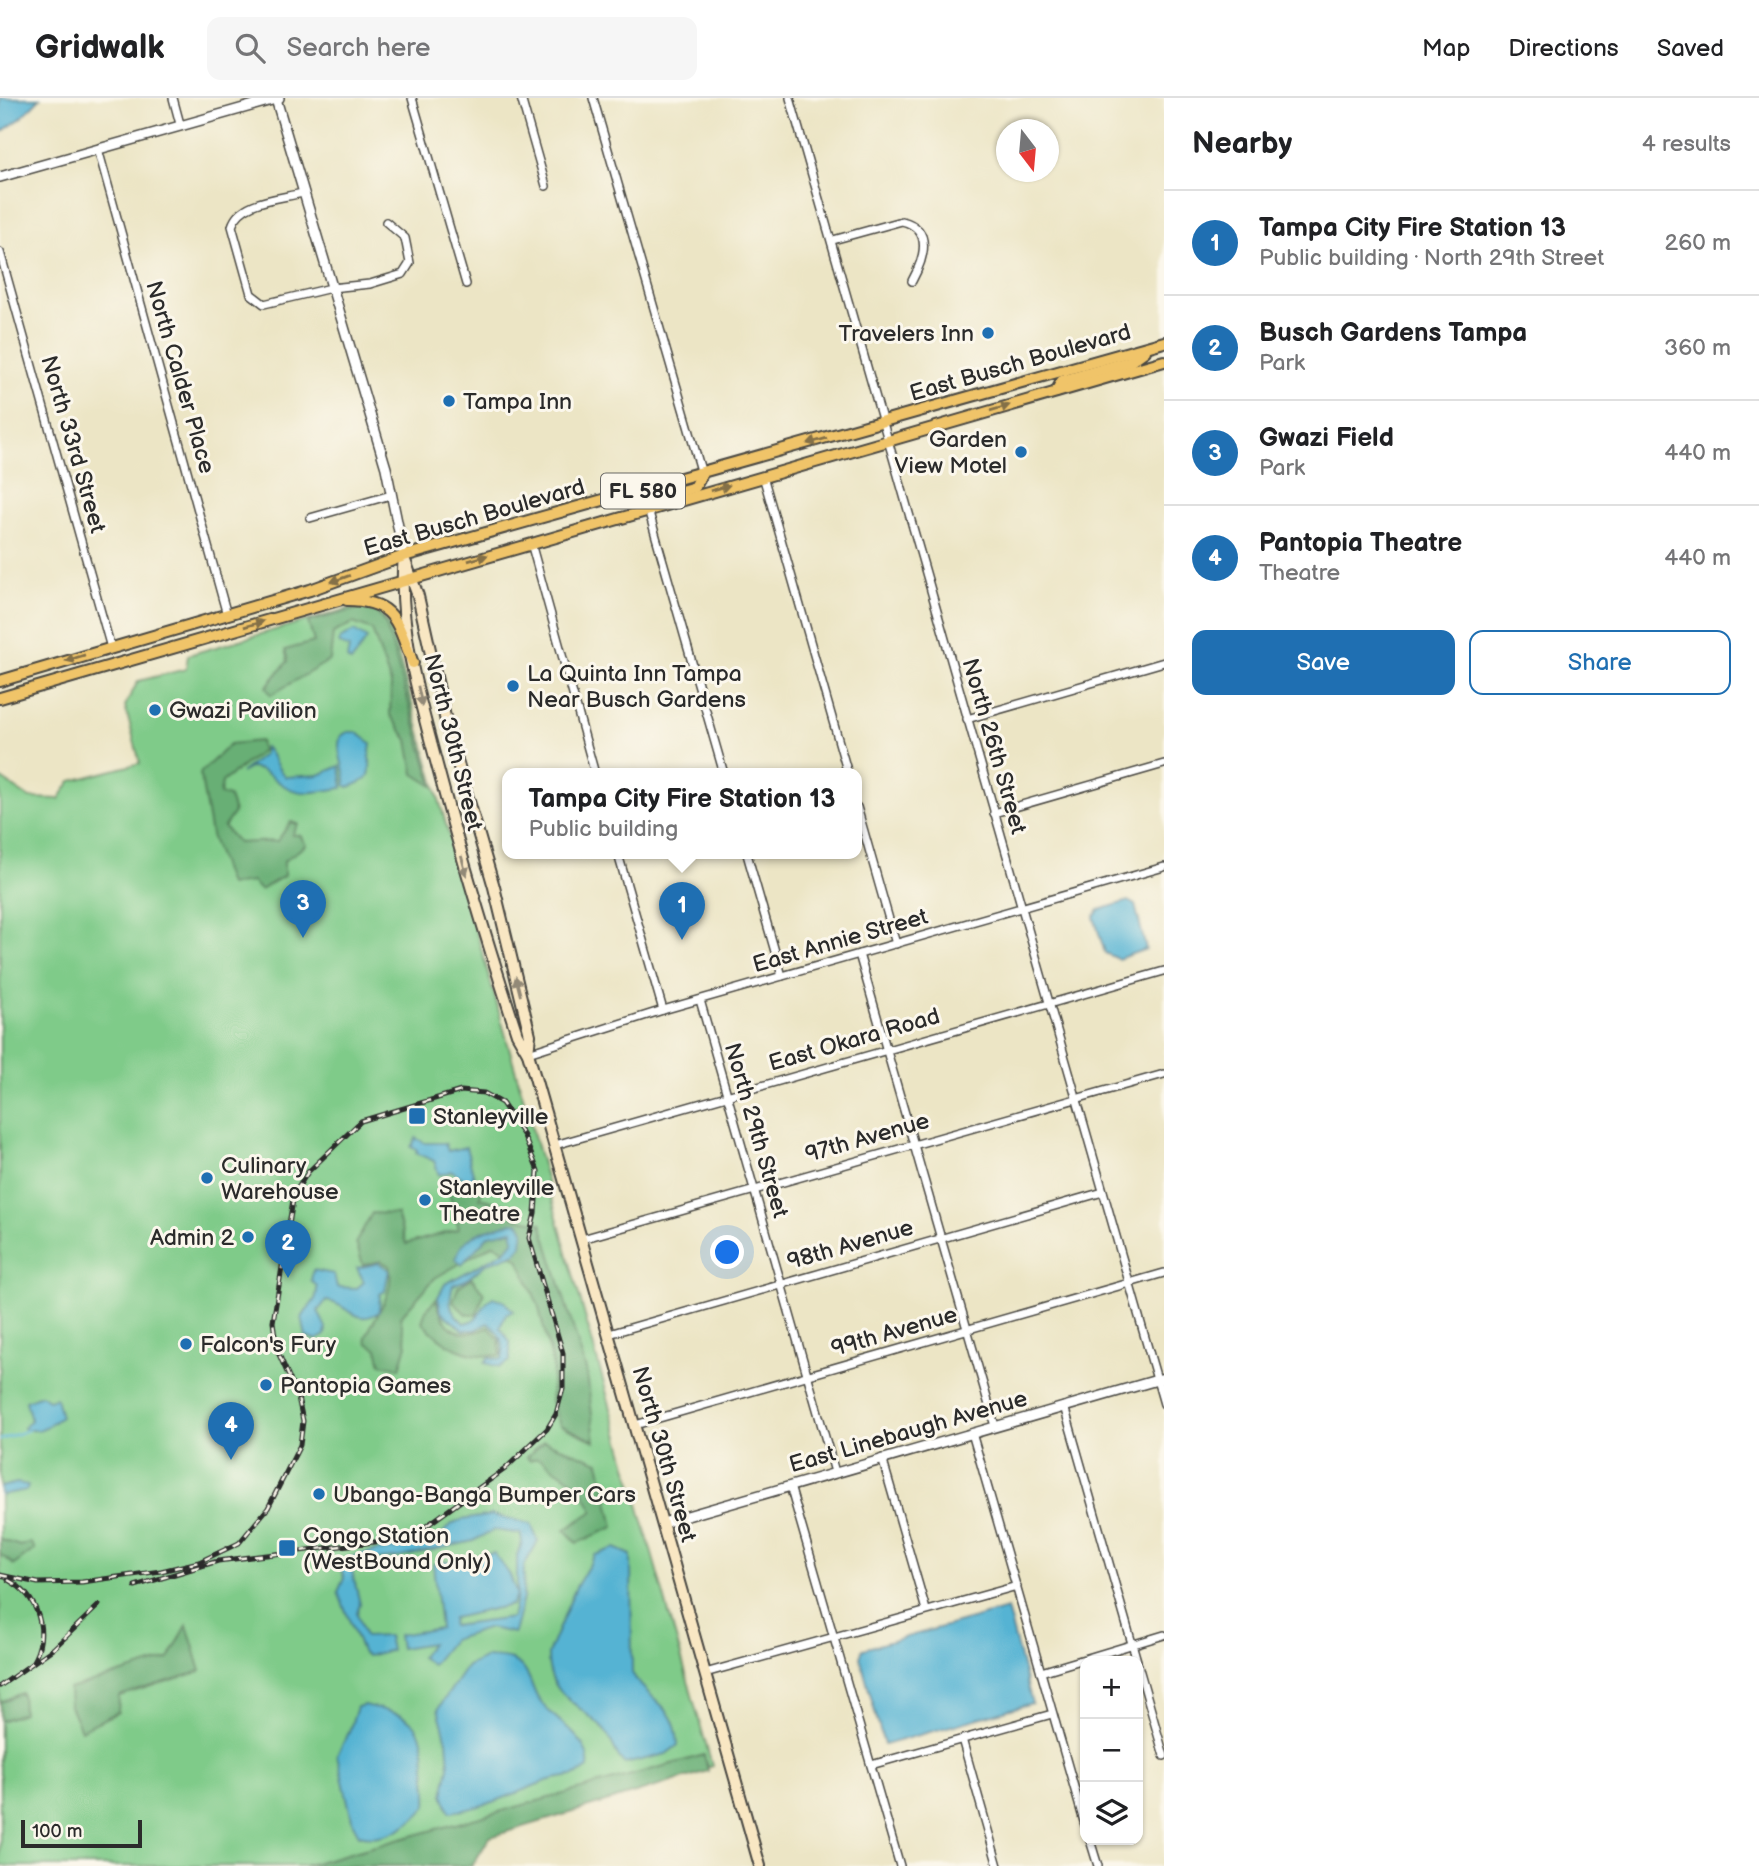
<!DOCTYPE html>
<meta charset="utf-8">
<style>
:root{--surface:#fff;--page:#f6f6f6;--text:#202124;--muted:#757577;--line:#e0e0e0;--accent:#1f6fb2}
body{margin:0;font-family:"Balsamiq Sans",sans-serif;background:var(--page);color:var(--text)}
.controls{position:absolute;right:21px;bottom:21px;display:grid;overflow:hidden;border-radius:14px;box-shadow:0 2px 5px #0004}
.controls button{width:63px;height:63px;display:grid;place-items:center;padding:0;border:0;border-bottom:2px solid var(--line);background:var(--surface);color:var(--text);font:35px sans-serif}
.compass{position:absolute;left:996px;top:21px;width:63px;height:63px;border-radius:50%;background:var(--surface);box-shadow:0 2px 5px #0004;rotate:164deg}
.scale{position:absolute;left:21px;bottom:18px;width:121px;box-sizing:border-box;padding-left:7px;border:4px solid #2b2b2b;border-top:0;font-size:19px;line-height:24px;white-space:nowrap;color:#2b2b2b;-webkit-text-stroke:5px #fbf7ec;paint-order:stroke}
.you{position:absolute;left:728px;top:1155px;width:24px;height:24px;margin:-18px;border:5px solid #fff;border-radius:50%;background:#1a73e8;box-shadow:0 0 0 10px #1a73e833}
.badge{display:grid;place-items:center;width:46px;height:46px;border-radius:50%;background:var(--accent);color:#fff;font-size:23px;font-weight:700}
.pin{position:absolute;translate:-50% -58px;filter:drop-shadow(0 2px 4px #0008)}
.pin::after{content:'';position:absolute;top:37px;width:24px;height:21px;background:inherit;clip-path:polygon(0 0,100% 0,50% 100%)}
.popup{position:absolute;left:502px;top:670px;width:360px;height:91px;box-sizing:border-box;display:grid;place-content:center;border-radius:14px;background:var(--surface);filter:drop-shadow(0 2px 5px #0005);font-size:23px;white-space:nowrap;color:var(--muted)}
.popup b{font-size:26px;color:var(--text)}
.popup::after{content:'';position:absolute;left:50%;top:100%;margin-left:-14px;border:14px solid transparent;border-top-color:var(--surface)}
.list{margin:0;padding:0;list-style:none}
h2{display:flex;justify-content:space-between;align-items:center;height:91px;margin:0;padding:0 28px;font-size:30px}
h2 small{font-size:23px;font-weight:400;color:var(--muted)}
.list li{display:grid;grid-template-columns:46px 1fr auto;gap:21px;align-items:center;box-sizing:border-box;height:105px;padding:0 28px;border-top:2px solid var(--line)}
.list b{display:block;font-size:26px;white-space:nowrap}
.list p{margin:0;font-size:23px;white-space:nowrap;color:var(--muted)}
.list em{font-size:23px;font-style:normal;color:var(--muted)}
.actions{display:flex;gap:14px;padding:21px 28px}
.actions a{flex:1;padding:16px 0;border:2px solid var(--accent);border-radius:14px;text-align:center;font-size:24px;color:var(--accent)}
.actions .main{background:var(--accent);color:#fff}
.icon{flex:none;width:38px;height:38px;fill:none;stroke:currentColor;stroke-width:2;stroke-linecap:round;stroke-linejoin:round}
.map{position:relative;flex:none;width:1164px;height:1768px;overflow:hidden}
header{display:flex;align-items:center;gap:42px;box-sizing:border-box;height:98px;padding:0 35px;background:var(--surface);border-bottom:2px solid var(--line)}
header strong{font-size:33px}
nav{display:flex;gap:38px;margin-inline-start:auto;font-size:24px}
.search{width:490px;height:63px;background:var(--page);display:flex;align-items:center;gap:18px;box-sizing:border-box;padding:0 24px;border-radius:14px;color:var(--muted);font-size:26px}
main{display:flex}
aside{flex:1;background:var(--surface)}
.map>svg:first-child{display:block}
.green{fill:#7fcb89;stroke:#557b5a;stroke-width:2}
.forest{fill:#67af75;stroke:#496d50;stroke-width:2}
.water{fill:#55b3d3;stroke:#406f7f;stroke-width:2;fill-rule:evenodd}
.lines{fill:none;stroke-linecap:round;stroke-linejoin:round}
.stream{stroke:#55b3d3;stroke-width:2.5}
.minor-casing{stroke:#484742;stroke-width:10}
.tertiary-casing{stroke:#484742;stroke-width:12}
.secondary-casing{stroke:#484742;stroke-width:14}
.primary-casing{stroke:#484742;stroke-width:14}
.minor{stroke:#fff;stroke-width:7}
.tertiary{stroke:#fff;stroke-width:9}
.secondary{stroke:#f9e7c3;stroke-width:10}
.primary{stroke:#f0c469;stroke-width:10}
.rail-casing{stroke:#2b2b2b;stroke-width:5}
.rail{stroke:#fbf7ec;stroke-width:2.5;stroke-dasharray:8;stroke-linecap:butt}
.oneway{fill:#847047}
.oneway2{fill:#928977}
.poi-dot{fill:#1f6fb2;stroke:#fbf7ec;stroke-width:2.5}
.labels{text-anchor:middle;stroke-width:6;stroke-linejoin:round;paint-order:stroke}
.shield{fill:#fbf7ec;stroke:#696865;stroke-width:2}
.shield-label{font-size:21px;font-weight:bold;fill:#2b2b2b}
.poi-label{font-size:23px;fill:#2b2b2b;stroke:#fbf7ec;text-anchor:start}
.street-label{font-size:23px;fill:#2b2b2b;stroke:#fbf7ec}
</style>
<header>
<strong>Gridwalk</strong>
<div class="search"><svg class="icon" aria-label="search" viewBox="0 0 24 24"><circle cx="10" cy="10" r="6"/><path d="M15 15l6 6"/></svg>Search here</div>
<nav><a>Map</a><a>Directions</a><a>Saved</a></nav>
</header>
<main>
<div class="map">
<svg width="1164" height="1768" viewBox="0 0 1164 1768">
<rect width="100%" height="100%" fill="#fbf7ec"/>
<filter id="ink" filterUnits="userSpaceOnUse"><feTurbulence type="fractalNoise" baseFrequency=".0143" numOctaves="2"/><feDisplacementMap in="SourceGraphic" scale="14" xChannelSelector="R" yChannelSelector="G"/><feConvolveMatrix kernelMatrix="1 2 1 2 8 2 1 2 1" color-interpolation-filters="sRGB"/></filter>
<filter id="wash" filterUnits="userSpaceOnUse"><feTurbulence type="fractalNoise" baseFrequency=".00686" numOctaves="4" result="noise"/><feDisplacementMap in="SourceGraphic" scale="28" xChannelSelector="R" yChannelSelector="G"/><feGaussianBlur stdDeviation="1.57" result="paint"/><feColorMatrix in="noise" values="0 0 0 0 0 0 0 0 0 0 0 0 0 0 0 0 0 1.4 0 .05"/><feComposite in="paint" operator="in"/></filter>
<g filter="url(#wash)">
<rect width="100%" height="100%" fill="#ece5c5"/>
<path class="green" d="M361,507L379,513L390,528L712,1668L358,1768H0V680L30,700L59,701L71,683L140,665L125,608L138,583L186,571L188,557Z"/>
<g class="forest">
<path d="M361,510L376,514L386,527L433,688L414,676L408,642L390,617L391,586L372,532L353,525L333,535L330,562L271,597L266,589L288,563L285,552L314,544L308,524Z"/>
<path d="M260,643L262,653L222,684L220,696L229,699L234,714L224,729L238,745L277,743L291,724L298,726L292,737H300L306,747L284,763V778L260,792L252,784L229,787L211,737L200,675L230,646Z"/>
<path d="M483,1085L480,1100L513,1109V1119L541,1125L587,1275L595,1343L560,1327L551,1303L553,1268L538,1206L518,1161L494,1146L435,1180L400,1219L407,1247L400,1270L381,1266L377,1251L367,1245L366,1239C375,1216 396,1196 389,1168L381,1163L363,1167L356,1144L372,1115L397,1116L406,1146L459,1131L448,1090Z"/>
<path d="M472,1180L484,1195L477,1216H466L453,1204L458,1189Z"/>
<path d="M436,1201C444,1232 460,1243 489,1229L499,1242L501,1257C467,1261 444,1248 422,1224L426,1212Z"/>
<path d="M544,1343L599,1364L614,1429L577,1445L565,1432L593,1413L581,1389L539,1360L529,1362L527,1359Z"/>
<path d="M0,1441L20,1448L30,1444L35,1451L14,1467L0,1456Z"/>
<path d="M187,1527L201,1573L119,1598L118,1614L81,1632L70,1608L69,1591L169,1561Z"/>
<path d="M22,1595L23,1615L0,1623V1604Z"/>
<path d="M704,1657L708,1673L490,1739L472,1768H303Z"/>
</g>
<g class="water">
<path d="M0,0H40L20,21L0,35Z"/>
<path d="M354,533L367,541L351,564L347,561L349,550L339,546L340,541Z"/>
<path d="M348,634H356L371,645C366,671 381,680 348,689L345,687C347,671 333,650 342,637Z"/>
<path d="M265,649C274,658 276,671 286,679L319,677L340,668L343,690C322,692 302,700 283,687C270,679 266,671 250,670L241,675L264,656Z"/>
<path d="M1128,803L1135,807L1146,851L1118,861L1105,855L1094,819L1099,812Z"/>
<path d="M416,1040L425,1045H445L448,1053L466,1049L474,1079L466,1082L452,1073L439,1077L434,1063L416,1055L417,1052L411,1049Z"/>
<path d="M514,1124L520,1125L524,1132L522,1147L516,1155L486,1166L466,1182L453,1187C448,1206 449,1212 464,1225C483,1222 479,1208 493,1199L504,1203L513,1213L507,1215L500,1229L510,1244V1263L500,1269L485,1265L488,1260L502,1261C506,1247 499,1233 488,1225L475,1232H463L441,1214L438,1199L445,1186L505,1153L513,1143V1132L489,1137L462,1166L455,1161C463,1134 491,1131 514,1124Z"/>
<path d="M379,1165L389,1172L385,1193L380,1196L379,1214C356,1230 346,1204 326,1203L318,1213L326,1230L325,1237L316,1242L306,1239L302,1220C309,1206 318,1205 317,1188L311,1183L313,1172L334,1176L337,1189L357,1190L364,1184L357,1170Z"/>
<path d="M41,1297L48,1302L56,1300L61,1319C48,1327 40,1337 23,1330L31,1323L26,1303Z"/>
<path d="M17,1385L28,1387L27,1392L0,1397V1389Z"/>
<path d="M492,1417L531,1426L538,1443L524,1468L523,1500L514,1535L489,1530L452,1542L432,1567L421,1559L431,1545L400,1550L398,1537L440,1530L433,1466L494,1455L510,1477L517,1497V1457L522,1445L521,1436L494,1432L473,1443L402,1459L358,1464L351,1468L360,1506L357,1515L365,1539L388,1538L391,1552L368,1558L363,1556L338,1494L344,1480L339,1466C363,1447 410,1455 440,1440C452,1417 471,1422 492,1417ZM517,1497L512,1520L452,1528L453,1520L511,1507Z"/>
<path d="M615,1450L631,1457L632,1575C650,1606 676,1604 678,1647L666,1656L625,1666C615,1658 613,1643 605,1633C582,1606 546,1598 548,1556L576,1489L595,1457Z"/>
<path d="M1007,1511L1032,1605L884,1647L860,1559L863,1551Z"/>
<path d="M487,1559C499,1560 513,1559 522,1569C531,1578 532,1592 539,1602C554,1624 592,1639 588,1670C575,1681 561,1678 546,1683C515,1695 483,1711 450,1714L443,1697L449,1669L447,1643L438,1611L467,1568Z"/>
<path d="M364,1607C408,1618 424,1619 425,1668C426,1681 428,1694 427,1707C413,1727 384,1744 359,1737L353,1726L337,1657L349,1634L357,1609Z"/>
</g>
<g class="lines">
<path class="stream" d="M0,1342L28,1332"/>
</g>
</g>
<g filter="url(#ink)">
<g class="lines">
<defs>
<g id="minor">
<path d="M173,0L180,26"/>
<path d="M412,0L466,186"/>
<path d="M521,0L546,88"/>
<path d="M593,0L702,376"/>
<path d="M790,0L1164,1306"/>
<path d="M98,51L227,517"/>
<path d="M302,95C279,101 240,102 232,128L251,196L264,206L331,190L370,186L403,176L410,165L405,140L386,124"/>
<path d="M833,142L902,123C934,131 924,161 912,183"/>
<path d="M0,154L111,550"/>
<path d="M763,378L848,676"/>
<path d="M648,411L724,676"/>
<path d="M310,420L391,397"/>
<path d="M531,445L595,676"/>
<path d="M967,621L1164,564"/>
<path d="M857,709L896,846"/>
<path d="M994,715L1164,666"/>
<path d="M618,756L663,912"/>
<path d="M747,756L782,878"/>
<path d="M859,856L995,1328"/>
<path d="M700,902L835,1374"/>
<path d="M528,955L663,912L1164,769"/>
<path d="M555,1047L1164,873"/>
<path d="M582,1141L1164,976"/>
<path d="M609,1236L1103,1094"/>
<path d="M1064,1308L1137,1563"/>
<path d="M635,1327L1164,1175"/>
<path d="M972,1335L1085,1727"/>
<path d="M882,1360L926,1512"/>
<path d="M790,1388L900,1768"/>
<path d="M1138,1567L1164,1658"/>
<path d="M1041,1574L1164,1537"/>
<path d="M705,1575L1017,1488"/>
<path d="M962,1641L998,1768"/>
<path d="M871,1667L1052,1616"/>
<path d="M1090,1742L1098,1768"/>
</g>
<g id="tertiary">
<path d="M276,1L386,370L404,458"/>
<path d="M0,79L279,0"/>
<path d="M663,1425L1164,1280"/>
</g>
<g id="secondary">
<path d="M404,458C397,528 419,599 437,667C461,758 488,847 517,936L528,955L760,1768"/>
<path d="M404,460L418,498L447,628L494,789L530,937L528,955"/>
</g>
<g id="primary">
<path d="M1056,294L1062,283L1131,263L1145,253"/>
<path d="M648,411L653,401L695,389L702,376"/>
<path d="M347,502C397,503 396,524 413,565"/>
<path d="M0,583L310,492L404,458L1164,244"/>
<path d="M0,600L1164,263"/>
</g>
</defs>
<use href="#minor" class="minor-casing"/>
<use href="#tertiary" class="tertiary-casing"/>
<use href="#secondary" class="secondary-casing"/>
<use href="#primary" class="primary-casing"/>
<use href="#minor" class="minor"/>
<use href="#tertiary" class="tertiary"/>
<use href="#secondary" class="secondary"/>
<use href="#primary" class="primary"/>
<defs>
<g id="rail">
<path d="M0,1477L38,1485L82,1484L161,1473L199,1464L239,1445L268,1410L300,1347L303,1323L298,1299L277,1252L273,1224L294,1096L308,1074L361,1023L461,993L484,995L502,1005L524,1038L538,1073L535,1115L529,1140L563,1255V1291L556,1316L547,1331L505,1371L418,1434L382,1443L218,1463L135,1488"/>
<path d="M8,1482C39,1498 50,1535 32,1565"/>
<path d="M0,1588L54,1550L99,1507"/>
</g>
</defs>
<use href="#rail" class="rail-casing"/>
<use href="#rail" class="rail"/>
</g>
<defs><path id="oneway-solid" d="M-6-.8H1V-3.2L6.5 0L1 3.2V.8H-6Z" transform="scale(1.75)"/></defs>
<g class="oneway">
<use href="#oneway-solid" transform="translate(1000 310) rotate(-16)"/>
<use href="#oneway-solid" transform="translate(817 343) rotate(164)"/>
<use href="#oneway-solid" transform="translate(720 390) rotate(-16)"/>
<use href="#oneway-solid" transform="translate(478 460) rotate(-16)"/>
<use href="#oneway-solid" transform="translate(340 481) rotate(160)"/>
<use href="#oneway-solid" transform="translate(254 526) rotate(-16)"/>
<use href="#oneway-solid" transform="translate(75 560) rotate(163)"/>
</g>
<g class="oneway2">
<use href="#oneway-solid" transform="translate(420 598) rotate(78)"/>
<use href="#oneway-solid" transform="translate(464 768) rotate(75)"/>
<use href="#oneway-solid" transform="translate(518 888) rotate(-104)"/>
</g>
</g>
<g class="poi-dot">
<circle cx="988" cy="235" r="7"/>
<circle cx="449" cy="303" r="7"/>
<circle cx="1021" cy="354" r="7"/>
<circle cx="513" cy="588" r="7"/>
<circle cx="155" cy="612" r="7"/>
<rect x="408" y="1009" width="18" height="18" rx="3.5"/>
<circle cx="207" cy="1080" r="7"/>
<circle cx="425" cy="1102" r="7"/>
<circle cx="248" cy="1139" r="7"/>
<circle cx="186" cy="1246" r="7"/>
<circle cx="266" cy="1287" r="7"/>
<circle cx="319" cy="1396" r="7"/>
<rect x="278" y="1441" width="18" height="18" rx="3.5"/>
</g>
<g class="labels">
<rect class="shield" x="601" y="375.5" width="84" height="35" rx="5"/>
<g class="shield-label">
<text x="643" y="400">FL 580</text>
</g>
<g class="poi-label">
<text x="974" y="243" text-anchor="end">Travelers Inn</text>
<text x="463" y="311">Tampa Inn</text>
<text x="1007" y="349" text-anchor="end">Garden<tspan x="1007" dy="26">View Motel</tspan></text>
<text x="527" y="583">La Quinta Inn Tampa<tspan x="527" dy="26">Near Busch Gardens</tspan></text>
<text x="169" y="620">Gwazi Pavilion</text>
<text x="433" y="1026">Stanleyville</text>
<text x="221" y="1075">Culinary<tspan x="221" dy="26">Warehouse</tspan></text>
<text x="439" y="1097">Stanleyville<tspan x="439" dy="26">Theatre</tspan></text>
<text x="234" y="1147" text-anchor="end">Admin 2</text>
<text x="200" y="1254">Falcon's Fury</text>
<text x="280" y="1295">Pantopia Games</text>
<text x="333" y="1404">Ubanga-Banga Bumper Cars</text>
<text x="303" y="1445">Congo Station<tspan x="303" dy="26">(WestBound Only)</tspan></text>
</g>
<g class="street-label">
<text transform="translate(1020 264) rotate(-16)" y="8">East Busch Boulevard</text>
<text transform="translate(181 279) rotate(74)" y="8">North Calder Place</text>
<text transform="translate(74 346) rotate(74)" y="8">North 33rd Street</text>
<text transform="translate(474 419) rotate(-16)" y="8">East Busch Boulevard</text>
<text transform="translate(454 644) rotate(76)" y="8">North 30th Street</text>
<text transform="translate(995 648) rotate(74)" y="8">North 26th Street</text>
<text transform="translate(840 842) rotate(-16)" y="8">East Annie Street</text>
<text transform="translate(854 941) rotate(-16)" y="8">East Okara Road</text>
<text transform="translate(757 1032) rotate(74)" y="8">North 29th Street</text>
<text transform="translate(867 1039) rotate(-16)" y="8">97th Avenue</text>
<text transform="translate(850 1146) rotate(-16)" y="8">98th Avenue</text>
<text transform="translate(894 1233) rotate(-16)" y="8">99th Avenue</text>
<text transform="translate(908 1333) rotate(-16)" y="8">East Linebaugh Avenue</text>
<text transform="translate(665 1356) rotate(74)" y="8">North 30th Street</text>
</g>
</g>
</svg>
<div class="controls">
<button>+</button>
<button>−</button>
<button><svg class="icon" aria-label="layers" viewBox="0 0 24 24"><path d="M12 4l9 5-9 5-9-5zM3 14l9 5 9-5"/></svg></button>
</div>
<svg class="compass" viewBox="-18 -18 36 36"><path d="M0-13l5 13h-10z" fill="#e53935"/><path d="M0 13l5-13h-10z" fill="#757577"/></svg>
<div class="scale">100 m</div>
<div class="you"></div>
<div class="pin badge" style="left:682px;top:842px">1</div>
<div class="popup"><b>Tampa City Fire Station 13</b>Public building</div>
<div class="pin badge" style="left:288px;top:1180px">2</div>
<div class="pin badge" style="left:303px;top:840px">3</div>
<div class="pin badge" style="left:231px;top:1362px">4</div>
</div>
<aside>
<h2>Nearby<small>4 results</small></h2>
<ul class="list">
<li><span class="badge">1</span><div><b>Tampa City Fire Station 13</b><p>Public building · North 29th Street</p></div><em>260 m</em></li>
<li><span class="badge">2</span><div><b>Busch Gardens Tampa</b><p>Park</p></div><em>360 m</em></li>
<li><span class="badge">3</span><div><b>Gwazi Field</b><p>Park</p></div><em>440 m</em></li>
<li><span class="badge">4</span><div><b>Pantopia Theatre</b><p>Theatre</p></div><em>440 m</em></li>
</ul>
<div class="actions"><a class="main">Save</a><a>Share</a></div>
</aside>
</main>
